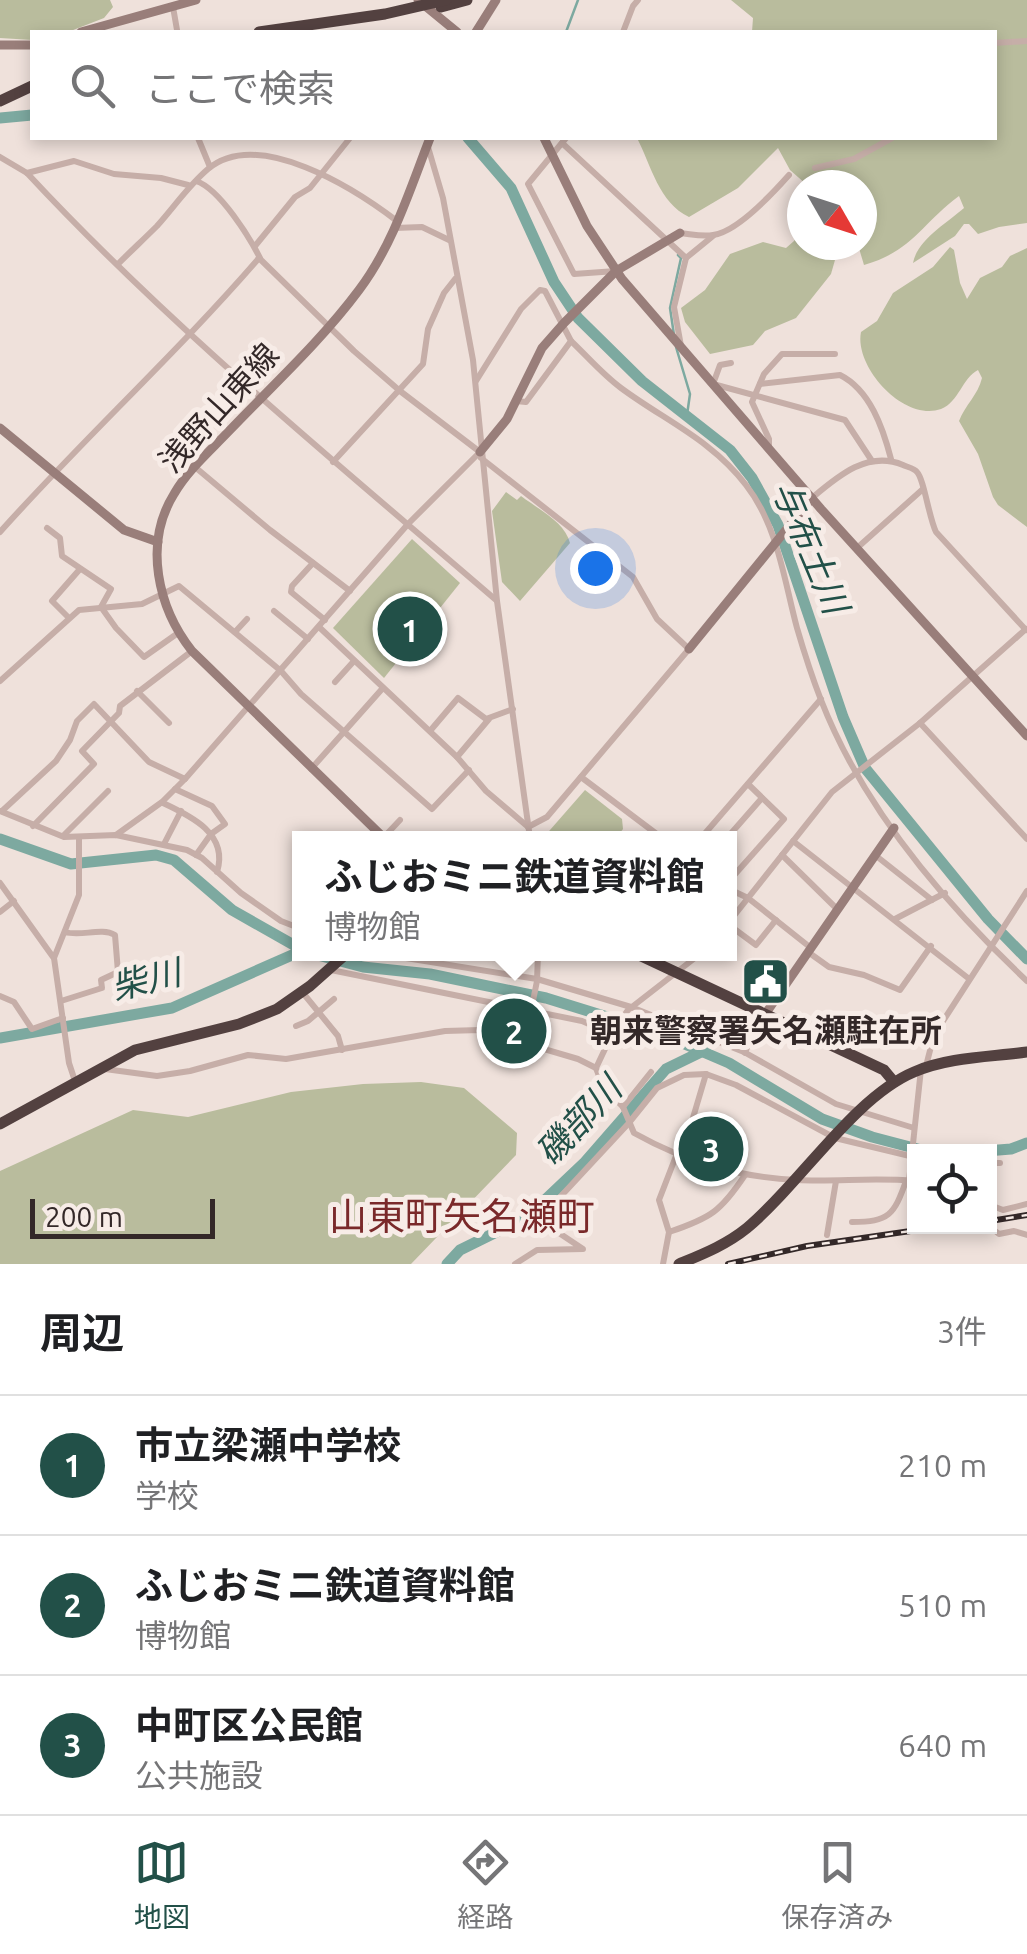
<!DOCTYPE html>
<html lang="ja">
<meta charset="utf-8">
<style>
:root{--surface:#fff;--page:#f6f6f6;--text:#202124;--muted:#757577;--line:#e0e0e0;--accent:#225048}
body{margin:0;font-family:Ubuntu,"Noto Sans JP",sans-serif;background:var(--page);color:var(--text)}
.controls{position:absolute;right:30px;bottom:30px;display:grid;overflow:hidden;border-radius:0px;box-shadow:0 5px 15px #0003}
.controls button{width:90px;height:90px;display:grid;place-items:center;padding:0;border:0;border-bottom:2px solid var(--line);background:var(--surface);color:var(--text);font:50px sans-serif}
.compass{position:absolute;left:787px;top:170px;width:90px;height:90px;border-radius:50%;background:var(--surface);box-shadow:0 5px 15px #0003;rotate:129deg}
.scale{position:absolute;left:30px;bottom:25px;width:185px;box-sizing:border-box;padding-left:10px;border:5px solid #332828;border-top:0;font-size:28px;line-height:35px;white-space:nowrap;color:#332828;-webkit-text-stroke:8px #f7ece7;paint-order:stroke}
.you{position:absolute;left:595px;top:568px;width:35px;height:35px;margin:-25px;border:8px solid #fff;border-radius:50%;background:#1a73e8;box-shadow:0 0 0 15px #1a73e833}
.badge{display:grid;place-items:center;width:65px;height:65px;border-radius:50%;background:var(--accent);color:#fff;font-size:32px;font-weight:700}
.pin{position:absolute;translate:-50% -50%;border:5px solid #fff;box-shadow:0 2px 10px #0006}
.popup{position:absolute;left:292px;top:831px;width:445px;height:130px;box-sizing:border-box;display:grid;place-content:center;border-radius:0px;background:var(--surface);filter:drop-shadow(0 2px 8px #0005);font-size:32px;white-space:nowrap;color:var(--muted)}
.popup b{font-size:38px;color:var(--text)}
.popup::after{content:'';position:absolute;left:50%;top:100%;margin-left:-20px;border:20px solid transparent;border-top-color:var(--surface)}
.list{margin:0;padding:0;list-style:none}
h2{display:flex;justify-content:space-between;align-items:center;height:130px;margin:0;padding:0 40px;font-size:42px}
h2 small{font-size:32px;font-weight:400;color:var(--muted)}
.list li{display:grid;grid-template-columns:65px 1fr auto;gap:30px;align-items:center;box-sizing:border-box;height:140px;padding:0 40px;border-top:2px solid var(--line)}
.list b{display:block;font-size:38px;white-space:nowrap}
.list p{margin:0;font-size:32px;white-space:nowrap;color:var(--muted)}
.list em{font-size:32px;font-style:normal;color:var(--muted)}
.icon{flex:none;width:55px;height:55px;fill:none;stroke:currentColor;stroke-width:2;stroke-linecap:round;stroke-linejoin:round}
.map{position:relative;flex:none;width:1027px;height:1264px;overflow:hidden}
.search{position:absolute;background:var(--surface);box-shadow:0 5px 15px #0003;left:30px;right:30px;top:30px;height:110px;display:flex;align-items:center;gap:25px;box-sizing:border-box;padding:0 35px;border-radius:0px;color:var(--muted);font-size:38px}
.sheet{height:550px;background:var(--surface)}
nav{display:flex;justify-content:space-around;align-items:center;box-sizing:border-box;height:140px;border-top:2px solid var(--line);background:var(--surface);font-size:28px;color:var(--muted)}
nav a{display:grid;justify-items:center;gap:5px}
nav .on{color:var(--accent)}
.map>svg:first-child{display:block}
.green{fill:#b9bc9d}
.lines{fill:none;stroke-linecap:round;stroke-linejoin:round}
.stream{stroke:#7da9a0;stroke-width:2.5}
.river{stroke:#7da9a0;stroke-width:11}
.street{stroke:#c6aea8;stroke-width:6}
.secondary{stroke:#997e7a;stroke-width:9}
.highway{stroke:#534140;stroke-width:11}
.rail-casing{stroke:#332828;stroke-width:6}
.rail{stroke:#f7ece7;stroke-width:2.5;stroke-dasharray:8;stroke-linecap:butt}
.labels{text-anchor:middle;stroke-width:10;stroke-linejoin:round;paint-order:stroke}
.street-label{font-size:32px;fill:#332828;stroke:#f7ece7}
.poi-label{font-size:32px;font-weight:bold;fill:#332828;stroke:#f7ece7}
.water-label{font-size:35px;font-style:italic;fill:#225048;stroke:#f7ece7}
.quarter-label{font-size:38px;fill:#7a292a;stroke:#f7ece7}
</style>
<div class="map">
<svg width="1027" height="1264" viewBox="0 0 1027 1264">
<rect width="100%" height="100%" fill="#efe1db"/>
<g class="green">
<path d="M0,0H110L113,7L104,18L68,32H32V40L0,38Z"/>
<path d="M731,0H1027V223L999,227L978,234L969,224H964L955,236L913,263C917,240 947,223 964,208L959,196C921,224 913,251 864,265L858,245H862V185H807L790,170L778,148L738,188L689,217C659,203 651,165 637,138H994V32H752L753,18Z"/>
<path d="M802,225V245H838L834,247L835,260L831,274L796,318L765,331L753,345L710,354L685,322L681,308L705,290L730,254L763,242L786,248L794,241Z"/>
<path d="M950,247L954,250L960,283L967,299L980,278L1002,267L1010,256L1027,248V527L998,505L993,497L978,454L959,421C965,405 978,395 982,378L978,370C962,378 959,402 941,409C903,422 854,366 861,332L877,321L893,293L933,267Z"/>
<path d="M506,492L517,500L521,496C538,509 565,522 570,543L520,601L502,582L492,511Z"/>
<path d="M412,539L460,583L384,678L333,628Z"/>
<path d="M585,790L622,819L623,829L616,838H543Z"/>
<path d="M421,1082L464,1088L517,1133L516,1155L411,1264H0V1171L133,1110L188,1117L291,1092L363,1084Z"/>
</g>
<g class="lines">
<g class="stream">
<path d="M566,32L578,0"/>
<path d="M674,335L670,308L681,258L678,255"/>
<path d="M676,347L690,394L687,415"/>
</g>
<g class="river">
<path d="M0,118L32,115"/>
<path d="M468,138L511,188L554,282L578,318L642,381L730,450L752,478L778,525L843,717L865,768L988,919L1027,959"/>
<path d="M0,839L71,864L156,855L174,860L232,910L299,948"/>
<path d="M314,954L363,967L430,974L546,998L659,1033L729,1063L822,1119L872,1137L929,1152"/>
<path d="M0,1038L172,1008L299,952"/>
<path d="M974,1152L1011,1149L1027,1143"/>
<path d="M447,1264L460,1250L527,1217L584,1163L666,1069L703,1051"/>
</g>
<g class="street">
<path d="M173,7L177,30"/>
<path d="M623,32L633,6L638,0"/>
<path d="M994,43L1027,41"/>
<path d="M198,138L210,167"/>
<path d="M566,138L528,184L574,274L616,271"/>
<path d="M562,143L686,258L674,307L681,346"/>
<path d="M428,147L443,198L473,360L497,601L530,838"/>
<path d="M0,157L27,173C171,328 336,462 496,600"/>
<path d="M815,168L854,159L892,138"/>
<path d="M27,173L74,161L114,174L161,178L188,185"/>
<path d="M196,181C220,189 250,238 261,260L354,351L400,391L480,452"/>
<path d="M395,228L422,227L449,240"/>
<path d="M680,233C691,234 702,237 713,235C737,232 773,193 789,175"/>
<path d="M255,246L295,197L310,188L350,138"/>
<path d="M686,258L713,236"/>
<path d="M118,264C131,251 144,239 157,226C175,206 188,186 208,169C258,127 355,189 397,221"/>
<path d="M571,341C587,356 602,374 621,388C664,420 712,440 746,485C778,526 784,580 797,628C804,652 812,677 821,700C863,808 944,903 1027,981"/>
<path d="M731,363L720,365L713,384L845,420L872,461"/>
<path d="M476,381L521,309L540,290L545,291L571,341L526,402L516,401"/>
<path d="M760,384L840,375C870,390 883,428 891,459"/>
<path d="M769,447V439L752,402L764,374L782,354H835"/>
<path d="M481,458L633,577L657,619L689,649L547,817L528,827"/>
<path d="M333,462L423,364L428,329L444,293L455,279"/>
<path d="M195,467L270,530L350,591"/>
<path d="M812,498C838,476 868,450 903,465C907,467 914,468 917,472C924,479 929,518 936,532L1026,630"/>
<path d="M47,528L60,538L62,556L111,589L101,607L116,628L144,657L178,633"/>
<path d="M0,532C84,438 177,353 259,258"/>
<path d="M857,548L923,489"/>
<path d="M313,563L292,586L291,592L325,620"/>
<path d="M274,611L308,639"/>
<path d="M69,618L52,601L80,569"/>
<path d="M319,627L457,757L486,791L527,826"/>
<path d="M235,632L247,619"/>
<path d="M0,681L79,610L142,604L179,586L281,671L301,694L432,809L469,770"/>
<path d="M335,682L354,661"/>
<path d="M137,691L169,723"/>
<path d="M920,723L1027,839"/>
<path d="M430,731L458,698L486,719L513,709"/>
<path d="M457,757L489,719"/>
<path d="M311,769L382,689"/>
<path d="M581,777L662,838"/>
<path d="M175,789L212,806L225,824L211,834L196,855"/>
<path d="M163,803C191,816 229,834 217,872"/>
<path d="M0,811L64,837L116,835L187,850L202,858L241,893L281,921L299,928"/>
<path d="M2,811L56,761L70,740L77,721L94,704L149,762L185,779"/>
<path d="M33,826L94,764L82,751L119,713L120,706L192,651"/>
<path d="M116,835L162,802L185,779L408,524L479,453"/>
<path d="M63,836L108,791"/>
<path d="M384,837L400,820"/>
<path d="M701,838L821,699"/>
<path d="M727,838L762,798"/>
<path d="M793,841L968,978"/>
<path d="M164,844L181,811"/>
<path d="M782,855L837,909"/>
<path d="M875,855L932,900"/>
<path d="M729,881L784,819L748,784"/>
<path d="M0,883L53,957"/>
<path d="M729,889L748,898L811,948"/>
<path d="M0,912L14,901"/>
<path d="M895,919L945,893"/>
<path d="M729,922L832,792L920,723L1026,629"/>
<path d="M729,925L756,945L776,920"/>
<path d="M808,952L829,967L864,975L900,990L931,946"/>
<path d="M381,954L537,979L631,1007L744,1052L836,1104L914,1128"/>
<path d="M700,954L628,1010L614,1030L596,1068L603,1087L623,1107L634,1133C686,1162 737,1177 797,1180C836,1182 876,1177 914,1181"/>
<path d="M331,970L582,1021L612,1034"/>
<path d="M303,993L338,1036L342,1050"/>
<path d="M0,996L14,1002L32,1029L63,1018"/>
<path d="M61,1001L102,988L101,980L118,972L115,935C101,927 81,937 65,932"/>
<path d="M296,1026L308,1021L334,999"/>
<path d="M524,1045L537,981L538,954"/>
<path d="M745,1053L761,1012"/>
<path d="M926,1066L934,1035L1027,891"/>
<path d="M105,1069L157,1076L190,1071L248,1055L286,1059L445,1031L480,1030L578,1059L596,1068"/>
<path d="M75,1081L69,1063L54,958L79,895V839"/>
<path d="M623,1107L651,1072"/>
<path d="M681,1158L706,1074"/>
<path d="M990,1163H1000"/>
<path d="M909,1181L921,1069"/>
<path d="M990,1205L1003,1210L1027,1204"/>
<path d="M852,1222C889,1222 894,1215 906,1181"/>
<path d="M989,1226L999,1234L1014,1231L1027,1235"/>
<path d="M669,1232C711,1218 721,1211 745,1175"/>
<path d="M827,1235L836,1181"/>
<path d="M515,1264L537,1250L583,1249L559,1233L549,1209L628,1124L657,1088L684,1075L706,1074L736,1085L835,1138L914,1157"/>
<path d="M663,1264L669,1232L659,1200L676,1156"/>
</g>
<g class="secondary">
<path d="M418,0L457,32"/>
<path d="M81,32L196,0"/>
<path d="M476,32L496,0"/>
<path d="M0,45H32"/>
<path d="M544,138L587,226L622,279L821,509L1027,736"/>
<path d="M0,428L124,530L158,542"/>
<path d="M480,452L507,419L542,348L564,323L616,271L680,233"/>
<path d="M689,649L812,498"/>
<path d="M384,838L192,651C158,608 143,544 174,494C188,470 210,451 229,431C273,385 321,341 359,290C393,245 410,189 430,138"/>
<path d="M766,1013L894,828"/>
</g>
<g class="highway">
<path d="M441,7L467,0"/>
<path d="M259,32L385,14L446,0"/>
<path d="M0,101L32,86"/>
<path d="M637,954L884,1070L894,1082"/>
<path d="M0,1124L135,1050L239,1024L277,1009L310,986L346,954"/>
<path d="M679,1264C703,1254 726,1245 747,1228C799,1185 854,1097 914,1072C948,1057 991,1057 1027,1052"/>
</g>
<defs>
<g id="rail">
<path d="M990,1221L1027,1215"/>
<path d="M728,1264L807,1246L945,1226"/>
</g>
</defs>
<use href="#rail" class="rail-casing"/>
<use href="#rail" class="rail"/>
</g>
<defs>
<symbol id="civic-square" viewBox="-11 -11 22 22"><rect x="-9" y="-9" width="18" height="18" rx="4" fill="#225048" stroke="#f7ece7"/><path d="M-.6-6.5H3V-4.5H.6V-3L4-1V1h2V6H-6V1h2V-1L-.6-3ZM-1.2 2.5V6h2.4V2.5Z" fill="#fff"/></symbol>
</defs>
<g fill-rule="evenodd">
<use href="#civic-square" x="738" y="954" width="55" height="55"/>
</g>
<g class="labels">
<g class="street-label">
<text transform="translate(219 408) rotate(-48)" y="11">浅野山東線</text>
</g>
<g class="poi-label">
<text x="766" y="1042">朝来警察署矢名瀬駐在所</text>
</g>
<g class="water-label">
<text transform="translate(810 547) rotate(67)" y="12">与布土川</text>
<text transform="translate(146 980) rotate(-14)" y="12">柴川</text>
<text transform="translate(579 1121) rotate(-47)" y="12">磯部川</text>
</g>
<g class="quarter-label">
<text x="462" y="1230">山東町矢名瀬町</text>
</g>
</g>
</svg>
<div class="controls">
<button><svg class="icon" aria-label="locate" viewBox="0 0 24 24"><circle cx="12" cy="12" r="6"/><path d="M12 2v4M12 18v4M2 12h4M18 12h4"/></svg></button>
</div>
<svg class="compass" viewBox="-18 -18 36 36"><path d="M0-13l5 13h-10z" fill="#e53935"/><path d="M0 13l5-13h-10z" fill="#757577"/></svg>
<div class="scale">200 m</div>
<div class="you"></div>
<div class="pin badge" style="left:410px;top:629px">1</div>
<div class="pin badge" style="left:514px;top:1031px">2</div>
<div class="popup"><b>ふじおミニ鉄道資料館</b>博物館</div>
<div class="pin badge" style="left:711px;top:1149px">3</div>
<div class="search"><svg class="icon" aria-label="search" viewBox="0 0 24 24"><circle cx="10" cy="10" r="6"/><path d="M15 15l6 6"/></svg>ここで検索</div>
</div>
<section class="sheet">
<h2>周辺<small>3件</small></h2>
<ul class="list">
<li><span class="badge">1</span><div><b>市立梁瀬中学校</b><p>学校</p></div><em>210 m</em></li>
<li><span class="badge">2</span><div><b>ふじおミニ鉄道資料館</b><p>博物館</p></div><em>510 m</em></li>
<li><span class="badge">3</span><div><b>中町区公民館</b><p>公共施設</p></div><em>640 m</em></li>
</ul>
</section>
<nav>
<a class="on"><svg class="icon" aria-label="map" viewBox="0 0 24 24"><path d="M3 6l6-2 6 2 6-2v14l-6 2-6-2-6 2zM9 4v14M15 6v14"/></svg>地図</a>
<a><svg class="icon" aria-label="directions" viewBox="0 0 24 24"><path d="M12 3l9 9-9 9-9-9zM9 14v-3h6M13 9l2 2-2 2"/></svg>経路</a>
<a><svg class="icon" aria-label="saved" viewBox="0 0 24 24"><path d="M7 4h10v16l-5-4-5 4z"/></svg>保存済み</a>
</nav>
